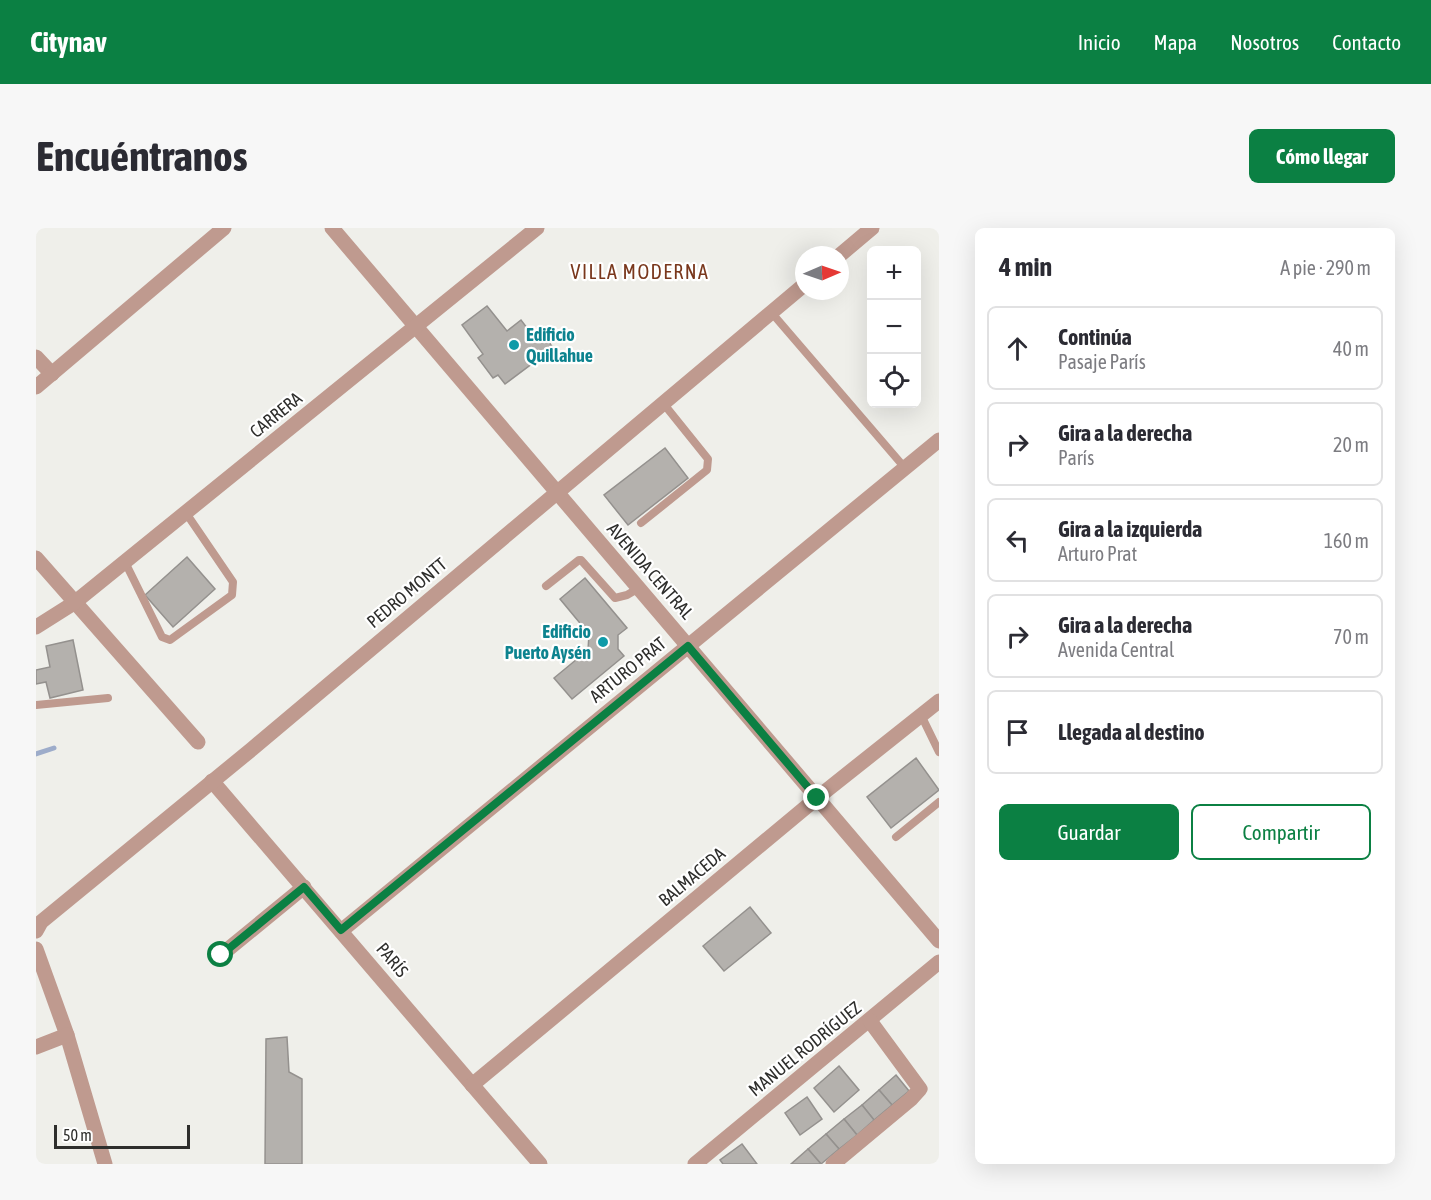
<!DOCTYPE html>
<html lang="es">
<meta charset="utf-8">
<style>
:root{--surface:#fff;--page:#f7f7f7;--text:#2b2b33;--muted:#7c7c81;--line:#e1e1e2;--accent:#0b8043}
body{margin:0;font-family:"Asap Condensed",sans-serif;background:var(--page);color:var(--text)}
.controls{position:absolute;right:18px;top:18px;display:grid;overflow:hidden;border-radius:9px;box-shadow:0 6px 24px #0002}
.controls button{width:54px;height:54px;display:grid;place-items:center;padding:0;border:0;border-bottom:2px solid var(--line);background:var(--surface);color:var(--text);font:30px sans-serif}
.compass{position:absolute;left:759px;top:18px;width:54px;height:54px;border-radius:50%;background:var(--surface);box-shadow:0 6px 24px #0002;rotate:88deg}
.scale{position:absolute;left:18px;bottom:15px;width:136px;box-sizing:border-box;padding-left:6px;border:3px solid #2e2e2c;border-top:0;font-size:16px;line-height:21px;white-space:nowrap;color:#2e2e2c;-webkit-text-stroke:4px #fff;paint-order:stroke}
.stop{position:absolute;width:18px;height:18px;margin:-14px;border:4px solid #0b8043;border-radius:50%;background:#fff}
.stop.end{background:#0b8043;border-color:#fff;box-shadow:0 2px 6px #0008}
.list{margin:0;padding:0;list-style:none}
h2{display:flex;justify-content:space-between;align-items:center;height:78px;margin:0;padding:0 24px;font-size:26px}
h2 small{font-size:20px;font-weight:400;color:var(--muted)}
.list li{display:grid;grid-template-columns:39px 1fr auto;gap:18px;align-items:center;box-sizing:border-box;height:84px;margin:0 12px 12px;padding:0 12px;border:2px solid var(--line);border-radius:9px}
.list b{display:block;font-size:22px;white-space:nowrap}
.list p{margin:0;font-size:20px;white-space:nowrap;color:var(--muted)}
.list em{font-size:20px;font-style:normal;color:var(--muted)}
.actions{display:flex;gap:12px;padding:18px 24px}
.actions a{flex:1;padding:14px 0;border:2px solid var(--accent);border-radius:9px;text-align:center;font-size:21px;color:var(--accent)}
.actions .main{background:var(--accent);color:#fff}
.icon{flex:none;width:33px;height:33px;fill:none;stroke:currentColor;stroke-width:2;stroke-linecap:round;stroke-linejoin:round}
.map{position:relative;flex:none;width:903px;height:936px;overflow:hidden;border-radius:9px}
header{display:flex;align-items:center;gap:36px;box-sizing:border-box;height:84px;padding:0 30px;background:var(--accent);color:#fff}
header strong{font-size:28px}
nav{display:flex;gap:33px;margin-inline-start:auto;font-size:21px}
.intro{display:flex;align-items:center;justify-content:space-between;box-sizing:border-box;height:144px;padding:0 36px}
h1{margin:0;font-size:42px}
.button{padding:15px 27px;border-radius:9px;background:var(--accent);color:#fff;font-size:21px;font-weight:700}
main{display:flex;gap:36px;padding:0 36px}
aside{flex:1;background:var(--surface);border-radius:9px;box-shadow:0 6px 24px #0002}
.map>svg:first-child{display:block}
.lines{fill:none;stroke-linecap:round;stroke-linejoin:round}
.stream{stroke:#9dacca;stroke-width:5}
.building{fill:#b4b1ad;stroke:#94918e;stroke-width:1.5}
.service{stroke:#bf9a8f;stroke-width:8}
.minor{stroke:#bf9a8f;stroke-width:15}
.route{stroke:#0b8043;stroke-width:8}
.culture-dot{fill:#0f9aa8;stroke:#fff;stroke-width:2}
.labels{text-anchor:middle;stroke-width:4.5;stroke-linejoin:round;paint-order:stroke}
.culture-label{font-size:18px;font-weight:bold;fill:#0d838f;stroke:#fff;text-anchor:start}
.street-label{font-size:18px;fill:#2e2e2c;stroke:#fff}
.neighbourhood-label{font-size:20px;letter-spacing:1.5px;fill:#79371c;stroke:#fff}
</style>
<header>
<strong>Citynav</strong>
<nav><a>Inicio</a><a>Mapa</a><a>Nosotros</a><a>Contacto</a></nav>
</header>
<div class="intro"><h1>Encuéntranos</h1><a class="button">Cómo llegar</a></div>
<main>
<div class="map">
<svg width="903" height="936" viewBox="0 0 903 936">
<rect width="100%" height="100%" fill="#efefea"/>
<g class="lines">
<path class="stream" d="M0,526L18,520"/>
</g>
<g class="building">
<path d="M451,78L471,103L485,92L498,109L502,106L508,114L511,111L517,120L469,156L462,147L457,150L442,130L447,126L426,97Z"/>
<path d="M629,220L652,250L592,297L568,267Z"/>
<path d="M151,329L179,361L137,399L109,367Z"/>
<path d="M549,350L591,400L582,407V421L588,428L536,471L518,450L552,422L553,406L524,371Z"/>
<path d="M37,412L47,462L14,470L10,454L0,456V442L14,439L10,418Z"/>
<path d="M880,530L903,562L855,600L831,569Z"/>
<path d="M714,679L735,705L688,743L667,718Z"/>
<path d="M251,809L253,844L266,851V936H229L230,811Z"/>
<path d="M803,838L823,862L798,884L778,860Z"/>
<path d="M860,847L873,863L856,877L843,862Z"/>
<path d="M843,862L856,877L838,892L826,877Z"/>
<path d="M771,869L786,891L764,907L749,885Z"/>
<path d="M826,877L838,892L821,907L808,891Z"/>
<path d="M808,891L821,907L803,921L790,906Z"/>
<path d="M790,906L803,921L785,936L772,921Z"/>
<path d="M706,916L721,936H687L684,932Z"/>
<path d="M772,921L785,936H755Z"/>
</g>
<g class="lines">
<g class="service">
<path d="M735,84L869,240"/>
<path d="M605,295L671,242L672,231L627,175"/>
<path d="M89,334L126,409L134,412L196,367L197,354L150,285"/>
<path d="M510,358L543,332H545L579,370L591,367L603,360"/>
<path d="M0,477L72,470"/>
<path d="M885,487L903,524"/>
<path d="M860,609L903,574"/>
</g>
<g class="minor">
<path d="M296,0L903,713"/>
<path d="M804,27L836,0"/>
<path d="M0,129L16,146"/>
<path d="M0,159L188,0"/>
<path d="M0,330L162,514"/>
<path d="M0,399L38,375L501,0"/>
<path d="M176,553L504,936"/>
<path d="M0,703L5,694L216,521L768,57"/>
<path d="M305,703L903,212"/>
<path d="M0,721L31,807L69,936"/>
<path d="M185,727L268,659"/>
<path d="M0,819L31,807"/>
<path d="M436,857L781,570L903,473"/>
<path d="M659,936L903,734"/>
<path d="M797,936L875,871L884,861L834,793"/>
</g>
</g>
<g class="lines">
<path class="route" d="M185,727L268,659L305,702L652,418L781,570"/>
</g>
<g class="culture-dot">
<circle cx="478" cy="117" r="6"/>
<circle cx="567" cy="414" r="6"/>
</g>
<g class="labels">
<g class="culture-label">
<text x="490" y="113">Edificio<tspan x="490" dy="21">Quillahue</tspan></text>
<text x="555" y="410" text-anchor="end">Edificio<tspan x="555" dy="21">Puerto Aysén</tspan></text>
</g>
<g class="street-label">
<text transform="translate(240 187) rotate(-39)" y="6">CARRERA</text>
<text transform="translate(614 343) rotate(49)" y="6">AVENIDA CENTRAL</text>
<text transform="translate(371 365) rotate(-40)" y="6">PEDRO MONTT</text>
<text transform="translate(592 442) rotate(-39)" y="6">ARTURO PRAT</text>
<text transform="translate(656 649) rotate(-40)" y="6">BALMACEDA</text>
<text transform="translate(356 732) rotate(50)" y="6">PARÍS</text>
<text transform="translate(769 821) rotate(-39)" y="6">MANUEL RODRÍGUEZ</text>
</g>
<g class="neighbourhood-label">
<text x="604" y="51">VILLA MODERNA</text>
</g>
</g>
</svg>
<div class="controls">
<button>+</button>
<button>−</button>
<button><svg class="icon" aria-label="locate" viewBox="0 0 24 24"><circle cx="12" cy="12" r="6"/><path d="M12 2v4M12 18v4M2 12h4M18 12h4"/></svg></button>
</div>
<svg class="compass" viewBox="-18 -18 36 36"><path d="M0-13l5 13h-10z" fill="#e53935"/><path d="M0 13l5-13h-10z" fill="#7c7c81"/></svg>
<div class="scale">50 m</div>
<div class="stop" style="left:185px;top:727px"></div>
<div class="stop end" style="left:781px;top:570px"></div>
</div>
<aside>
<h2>4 min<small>A pie · 290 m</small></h2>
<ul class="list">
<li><svg class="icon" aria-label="ahead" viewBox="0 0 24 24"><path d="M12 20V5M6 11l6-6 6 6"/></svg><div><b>Continúa</b><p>Pasaje París</p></div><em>40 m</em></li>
<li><svg class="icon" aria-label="right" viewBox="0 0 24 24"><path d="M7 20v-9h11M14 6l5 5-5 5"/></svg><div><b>Gira a la derecha</b><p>París</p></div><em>20 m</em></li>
<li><svg class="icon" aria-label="left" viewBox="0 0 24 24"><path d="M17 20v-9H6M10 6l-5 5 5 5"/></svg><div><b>Gira a la izquierda</b><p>Arturo Prat</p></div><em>160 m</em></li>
<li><svg class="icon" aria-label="right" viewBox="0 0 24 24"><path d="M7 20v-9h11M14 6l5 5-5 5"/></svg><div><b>Gira a la derecha</b><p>Avenida Central</p></div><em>70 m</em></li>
<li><svg class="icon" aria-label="arrive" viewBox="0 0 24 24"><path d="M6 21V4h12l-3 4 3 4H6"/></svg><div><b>Llegada al destino</b></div></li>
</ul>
<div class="actions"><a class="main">Guardar</a><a>Compartir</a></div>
</aside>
</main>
